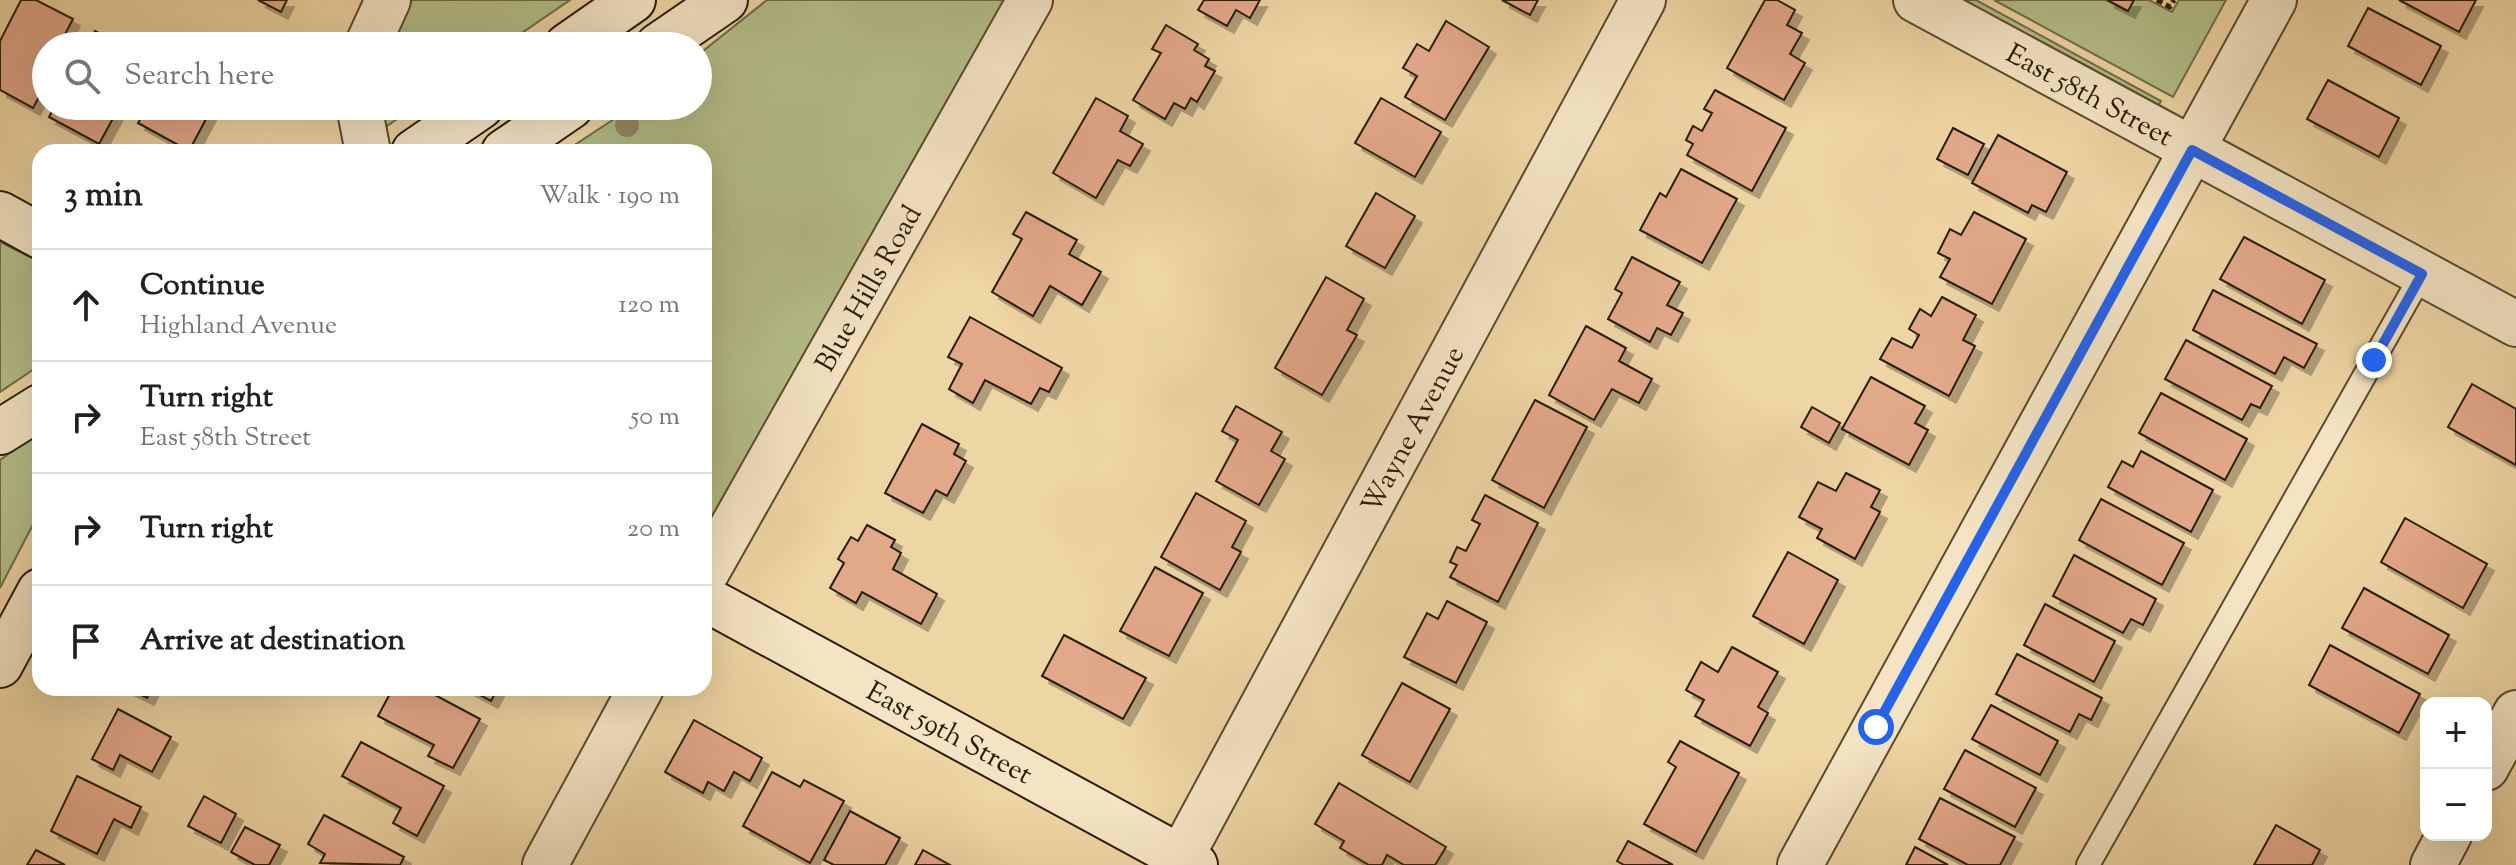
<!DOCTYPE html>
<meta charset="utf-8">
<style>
:root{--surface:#fff;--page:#f6f6f6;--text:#202124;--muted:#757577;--line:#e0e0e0}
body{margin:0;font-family:"Sorts Mill Goudy",serif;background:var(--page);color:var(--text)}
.controls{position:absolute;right:24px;bottom:24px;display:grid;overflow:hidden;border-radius:16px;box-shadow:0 8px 32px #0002}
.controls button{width:72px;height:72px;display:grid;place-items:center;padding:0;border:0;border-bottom:2px solid var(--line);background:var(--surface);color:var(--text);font:40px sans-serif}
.stop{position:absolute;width:24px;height:24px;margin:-18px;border:6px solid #2563eb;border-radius:50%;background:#fff}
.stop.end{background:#2563eb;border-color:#fff;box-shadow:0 2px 8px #0008}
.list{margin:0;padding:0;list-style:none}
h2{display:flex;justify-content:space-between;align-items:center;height:104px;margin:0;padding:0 32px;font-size:34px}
h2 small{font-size:26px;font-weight:400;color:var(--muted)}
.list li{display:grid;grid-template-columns:52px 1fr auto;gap:24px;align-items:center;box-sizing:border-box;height:112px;padding:0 32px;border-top:2px solid var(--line)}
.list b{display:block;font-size:30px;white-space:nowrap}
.list p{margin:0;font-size:26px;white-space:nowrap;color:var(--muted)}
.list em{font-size:26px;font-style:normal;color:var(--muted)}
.icon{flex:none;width:44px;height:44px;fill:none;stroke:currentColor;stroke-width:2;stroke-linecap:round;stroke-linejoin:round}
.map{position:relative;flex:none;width:2516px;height:865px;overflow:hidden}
.search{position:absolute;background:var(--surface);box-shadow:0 8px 32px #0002;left:32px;top:32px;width:680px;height:88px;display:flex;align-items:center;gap:20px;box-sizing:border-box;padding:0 28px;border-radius:44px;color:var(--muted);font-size:30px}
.panel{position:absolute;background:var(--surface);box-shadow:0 8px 32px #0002;left:32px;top:144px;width:680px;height:552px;border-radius:24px}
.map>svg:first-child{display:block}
.green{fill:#b4be89;stroke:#6e6d48;stroke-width:2}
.building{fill:#e2a88a;stroke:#291c08;stroke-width:2;filter:url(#shadow)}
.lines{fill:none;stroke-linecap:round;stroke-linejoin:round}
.lane-casing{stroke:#5a4a2f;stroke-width:26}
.street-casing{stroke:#5a4a2f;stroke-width:48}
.secondary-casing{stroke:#291c08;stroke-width:48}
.path{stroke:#291c08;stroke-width:5;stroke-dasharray:6 4;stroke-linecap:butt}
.lane{stroke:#f4e4c4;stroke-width:22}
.street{stroke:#f4e4c4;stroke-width:44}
.secondary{stroke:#f4e4c4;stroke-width:44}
.tree{fill:#998a64}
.route{stroke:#2563eb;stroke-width:10}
.labels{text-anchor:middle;stroke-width:6;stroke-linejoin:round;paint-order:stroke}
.street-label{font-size:28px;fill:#291c08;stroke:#f4e4c4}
</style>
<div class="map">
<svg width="2516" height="865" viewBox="0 0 2516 865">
<defs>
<filter id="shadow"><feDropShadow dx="7" dy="7" stdDeviation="0" flood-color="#0004"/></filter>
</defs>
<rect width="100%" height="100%" fill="#eed5a4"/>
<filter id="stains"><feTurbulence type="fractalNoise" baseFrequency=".0025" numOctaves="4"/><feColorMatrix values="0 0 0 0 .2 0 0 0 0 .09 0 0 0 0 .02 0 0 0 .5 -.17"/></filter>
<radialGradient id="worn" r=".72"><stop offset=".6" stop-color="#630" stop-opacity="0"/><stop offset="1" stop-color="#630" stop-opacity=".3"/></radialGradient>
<g class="green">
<path d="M412,0H570L503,46H389Z"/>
<path d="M767,0H1005L742,479L704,533V152H564L634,106H698V55Z"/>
<path d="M1955,0H1976L2161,101L2156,109Z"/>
<path d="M1994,0H2107L2127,11L2134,0H2149L2172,12L2179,0H2226L2173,97Z"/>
<path d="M377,106H416L381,130Z"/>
<path d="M0,242L40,262V365L0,392Z"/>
<path d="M40,432V511L0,588V460Z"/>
</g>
<g class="building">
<path d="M21,0H36L73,19L59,46H46V62L41,59L36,69L46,74V84L33,108L0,90V41Z"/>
<path d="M258,0H287L281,12Z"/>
<path d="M1204,0H1260L1250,18L1236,10L1227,26L1198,10Z"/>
<path d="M1502,0H1538L1530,15Z"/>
<path d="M1765,0H1777L1795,10L1787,25L1802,33L1790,54L1805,63L1784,100L1727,68Z"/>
<path d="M2107,0H2134L2128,11Z"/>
<path d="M2399,0H2476L2459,32Z"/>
<path d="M2368,8L2441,46L2421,85L2348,46Z"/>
<path d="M1446,21L1489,47L1445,120L1405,97L1417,76L1403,68L1417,44L1429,51Z"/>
<path d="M1166,25L1198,44L1194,50L1209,59L1205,66L1215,71L1197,102L1191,98L1185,109L1174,103L1165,119L1133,100L1161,53L1152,49Z"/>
<path d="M95,31L123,46H87Z"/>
<path d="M2328,80L2399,118L2379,157L2307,119Z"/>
<path d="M1715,90L1786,128L1752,191L1687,155L1693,144L1686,140L1693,126L1702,131L1712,113L1704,109Z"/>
<path d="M1096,98L1128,116L1120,131L1143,144L1130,166L1118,160L1096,198L1053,173Z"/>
<path d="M1381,98L1441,132L1415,177L1355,143Z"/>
<path d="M55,106H108L117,111L99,144L49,117Z"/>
<path d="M148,106H213L189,151L138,123Z"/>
<path d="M1953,128L1984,144L1968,175L1937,159Z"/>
<path d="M1998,135L2067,172L2046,212L2032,205L2028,213L1972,183Z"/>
<path d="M1681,169L1737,199L1702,263L1640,230L1660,193L1666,197Z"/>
<path d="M1376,193L1415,216L1385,268L1346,246Z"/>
<path d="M1026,212L1077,240L1069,254L1101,272L1082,305L1050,286L1033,316L992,292L1022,239L1013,234Z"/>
<path d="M1974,212L2026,239L1992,304L1940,277L1950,259L1938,253L1950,229L1961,235Z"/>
<path d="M2244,237L2325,280L2302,324L2220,279Z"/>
<path d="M1632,257L1680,282L1667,305L1683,313L1671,335L1657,328L1650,342L1608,319L1622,293L1615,289Z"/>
<path d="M1326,277L1364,299L1347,330L1357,335L1322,395L1275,368Z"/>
<path d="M2213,290L2317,344L2304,368L2284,357L2275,374L2193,330Z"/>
<path d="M1942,297L1976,315L1963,340L1975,346L1949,396L1880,359L1892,338L1912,348L1919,335L1909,329L1920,309L1931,316Z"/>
<path d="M970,317L1062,368L1049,392L1040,388L1031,404L985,380L973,403L949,389L962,364L948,357Z"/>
<path d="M1586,326L1626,348L1619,361L1652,379L1639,403L1612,389L1594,420L1549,395Z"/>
<path d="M2186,340L2272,386L2260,408L2251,404L2242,420L2165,379Z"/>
<path d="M1871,377L1925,406L1915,423L1928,430L1909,465L1842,429Z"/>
<path d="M2472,384L2516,409V465L2448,427Z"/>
<path d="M2161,393L2247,439L2225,480L2139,433Z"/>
<path d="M1535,400L1587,427L1544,508L1492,480Z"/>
<path d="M1236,406L1282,432L1271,451L1285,459L1259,505L1216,481L1238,440L1222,431Z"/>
<path d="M1812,407L1840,423L1829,443L1801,427Z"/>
<path d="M922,424L959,444L954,454L966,461L947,496L936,490L923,513L885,493Z"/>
<path d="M2141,451L2213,490L2191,532L2108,487L2122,461L2133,467Z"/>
<path d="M1846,473L1880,490L1871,507L1880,512L1855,559L1817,538L1822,529L1799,517L1818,482L1836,491Z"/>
<path d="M1196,493L1246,521L1232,547L1241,552L1220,590L1161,557Z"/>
<path d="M1485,495L1538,523L1498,602L1450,577L1457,565L1450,562L1457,547L1466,551L1480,524L1472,520Z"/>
<path d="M2101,499L2184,543L2162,585L2079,540Z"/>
<path d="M2405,518L2487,564L2463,608L2381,562Z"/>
<path d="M867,525L895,540L891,547L901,553L893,569L937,594L921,624L862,592L856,603L830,588L844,563L838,559L851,537L858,541Z"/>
<path d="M1788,552L1838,580L1804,644L1753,616Z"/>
<path d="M2074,555L2156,599L2143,625L2131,619L2123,633L2053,596Z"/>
<path d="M1155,567L1203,593L1169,656L1120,631Z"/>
<path d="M2364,588L2449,635L2428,674L2342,628Z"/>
<path d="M1447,601L1487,622L1456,683L1404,657L1427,613L1438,619Z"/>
<path d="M2045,604L2115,641L2094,682L2024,645Z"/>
<path d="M1064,635L1146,678L1123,719L1042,676Z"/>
<path d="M2330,645L2420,694L2399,733L2309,685Z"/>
<path d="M1732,647L1778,672L1758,707L1768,713L1750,746L1695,716L1704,700L1686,690L1701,662L1718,672Z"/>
<path d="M2017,654L2102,698L2091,720L2079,714L2070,732L1996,694Z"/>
<path d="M1402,683L1450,709L1410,782L1362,755Z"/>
<path d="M127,688H152L147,698Z"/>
<path d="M393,688H422L480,719L453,768L428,756L434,745L378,716Z"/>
<path d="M467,688H498L491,701Z"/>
<path d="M1991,705L2058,741L2040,775L1972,739Z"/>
<path d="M118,709L171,737L152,772L120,755L113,770L92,759Z"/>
<path d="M694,720L762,758L750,781L734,772L724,791L708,782L703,793L665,772Z"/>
<path d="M1680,741L1739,773L1696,852L1644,824L1676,767L1668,762Z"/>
<path d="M361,742L444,786L417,836L393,823L401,808L342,776Z"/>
<path d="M1965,750L2036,788L2015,827L1944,789Z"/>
<path d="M772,772L800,787L804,780L844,801L810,863L743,826Z"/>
<path d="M77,776L141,807L131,828L114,819L97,854L51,831Z"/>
<path d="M1339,783L1446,847L1435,865H1404L1387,855L1382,865H1369L1340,848L1344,841L1315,824Z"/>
<path d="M204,796L236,814L221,843L188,826Z"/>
<path d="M1940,798L2015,837L2000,865H1968L1919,839Z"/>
<path d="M850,811L900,838L885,865H834L824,860Z"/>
<path d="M324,815L404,857L400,865L320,863L325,854L308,844Z"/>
<path d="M2276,825L2320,850L2312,865H2254Z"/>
<path d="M245,827L280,845L269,865H255L231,852Z"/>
<path d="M1628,841L1673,865H1624L1617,861Z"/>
<path d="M1915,847L1948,865H1906Z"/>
<path d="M36,850L65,865H27Z"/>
<path d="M923,850L950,865H915Z"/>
</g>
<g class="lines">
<defs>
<path id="lane" d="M2088,865L2422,274"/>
<g id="street">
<path id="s1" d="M1916,0L2516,324"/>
<path d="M367,46L388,0"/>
<path d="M359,106L368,152"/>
<path id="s2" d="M704,577L1030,0"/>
<path d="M2486,768L2516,713"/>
<path id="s3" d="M1181,857L1643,0"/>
<path d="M545,865L641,688"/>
<path d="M1800,865L2274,0"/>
<path d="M2433,865L2449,835"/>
</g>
<g id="secondary">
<path d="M567,46L633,0"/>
<path d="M658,46L725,0"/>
<path d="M414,152L481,106"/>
<path d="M504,152L571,106"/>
<path d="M0,214L40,236"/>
<path d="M0,432L40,407"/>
<path id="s4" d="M704,598L1195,865"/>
<path d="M0,665L40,591"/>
</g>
</defs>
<use href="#lane" class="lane-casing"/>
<use href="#street" class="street-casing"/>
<use href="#secondary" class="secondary-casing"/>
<path class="path" d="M2157,0L2170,7L2174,0"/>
<use href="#lane" class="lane"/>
<use href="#street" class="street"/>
<use href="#secondary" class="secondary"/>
</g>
<circle class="tree" cx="627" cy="125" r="12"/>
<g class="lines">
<path class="route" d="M1876,727L2192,150L2422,274L2374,360"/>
</g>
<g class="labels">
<g class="street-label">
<text dy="10" stroke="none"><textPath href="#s1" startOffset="198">East 58th Street</textPath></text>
<text dy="10" stroke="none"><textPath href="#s2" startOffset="332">Blue Hills Road</textPath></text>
<text dy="10" stroke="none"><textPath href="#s3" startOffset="486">Wayne Avenue</textPath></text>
<text dy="10" stroke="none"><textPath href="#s4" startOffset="280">East 59th Street</textPath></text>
</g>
</g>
<rect width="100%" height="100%" filter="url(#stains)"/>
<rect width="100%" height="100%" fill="url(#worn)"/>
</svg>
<div class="controls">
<button>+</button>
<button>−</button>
</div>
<div class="stop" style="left:1876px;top:727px"></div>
<div class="stop end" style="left:2374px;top:360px"></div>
<div class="search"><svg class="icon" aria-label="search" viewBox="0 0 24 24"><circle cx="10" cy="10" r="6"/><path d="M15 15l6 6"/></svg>Search here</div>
<section class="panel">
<h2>3 min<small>Walk · 190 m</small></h2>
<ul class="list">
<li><svg class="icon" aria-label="ahead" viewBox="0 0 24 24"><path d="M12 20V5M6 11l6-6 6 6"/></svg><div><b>Continue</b><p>Highland Avenue</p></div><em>120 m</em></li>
<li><svg class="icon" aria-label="right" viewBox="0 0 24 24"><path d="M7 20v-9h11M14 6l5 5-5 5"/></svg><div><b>Turn right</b><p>East 58th Street</p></div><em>50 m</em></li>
<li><svg class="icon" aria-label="right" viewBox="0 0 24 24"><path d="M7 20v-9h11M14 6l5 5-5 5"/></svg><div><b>Turn right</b></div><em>20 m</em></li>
<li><svg class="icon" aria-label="arrive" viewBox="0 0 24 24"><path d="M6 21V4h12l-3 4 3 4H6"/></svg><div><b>Arrive at destination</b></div></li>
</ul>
</section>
</div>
